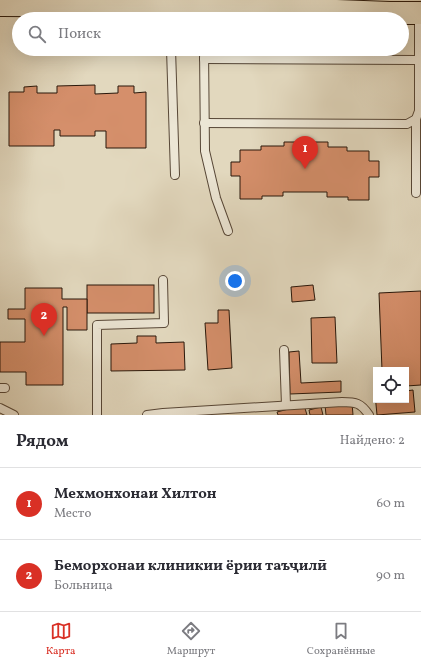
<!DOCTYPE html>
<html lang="ru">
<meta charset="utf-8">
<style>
:root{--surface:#fff;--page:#f7f7f7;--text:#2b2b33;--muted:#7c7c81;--line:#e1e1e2;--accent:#d93025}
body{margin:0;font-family:Vollkorn,serif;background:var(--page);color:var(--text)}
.controls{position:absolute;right:12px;bottom:12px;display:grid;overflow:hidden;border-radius:0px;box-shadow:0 4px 16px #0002}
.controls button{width:36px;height:36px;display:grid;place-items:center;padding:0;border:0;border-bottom:1px solid var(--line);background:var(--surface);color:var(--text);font:20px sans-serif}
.you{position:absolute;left:235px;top:281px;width:14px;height:14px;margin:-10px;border:3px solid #fff;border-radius:50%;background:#1a73e8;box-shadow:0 0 0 6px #1a73e833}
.badge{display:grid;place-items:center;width:26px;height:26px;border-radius:50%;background:var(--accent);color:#fff;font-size:13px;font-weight:700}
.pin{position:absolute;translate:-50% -33px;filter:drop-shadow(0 1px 2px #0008)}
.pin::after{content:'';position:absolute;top:21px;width:14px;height:12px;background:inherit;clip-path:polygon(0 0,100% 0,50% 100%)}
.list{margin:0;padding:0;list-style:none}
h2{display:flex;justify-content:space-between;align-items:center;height:52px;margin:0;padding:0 16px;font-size:17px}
h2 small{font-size:13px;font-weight:400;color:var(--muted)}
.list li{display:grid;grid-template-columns:26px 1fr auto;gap:12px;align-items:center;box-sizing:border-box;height:72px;padding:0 16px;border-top:1px solid var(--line)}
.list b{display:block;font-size:15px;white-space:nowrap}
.list p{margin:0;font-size:13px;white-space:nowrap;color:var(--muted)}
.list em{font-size:13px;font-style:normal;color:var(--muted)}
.icon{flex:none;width:22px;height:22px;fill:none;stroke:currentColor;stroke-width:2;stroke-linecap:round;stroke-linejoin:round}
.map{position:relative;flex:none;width:421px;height:415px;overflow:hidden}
.search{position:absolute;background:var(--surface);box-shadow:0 4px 16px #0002;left:12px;right:12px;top:12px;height:44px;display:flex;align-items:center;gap:10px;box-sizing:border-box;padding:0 14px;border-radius:22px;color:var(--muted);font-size:15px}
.sheet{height:196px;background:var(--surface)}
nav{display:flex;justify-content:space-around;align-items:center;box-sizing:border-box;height:56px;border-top:1px solid var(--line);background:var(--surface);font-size:11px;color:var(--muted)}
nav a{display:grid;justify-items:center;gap:2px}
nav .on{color:var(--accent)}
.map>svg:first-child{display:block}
.building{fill:#d58f6b;stroke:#29170a}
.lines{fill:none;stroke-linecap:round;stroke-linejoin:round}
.lane-casing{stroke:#574737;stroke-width:10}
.highway-casing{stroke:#29170a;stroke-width:24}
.lane{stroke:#ece6d5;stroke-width:8}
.highway{stroke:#e2d8be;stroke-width:22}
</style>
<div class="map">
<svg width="421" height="415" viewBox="0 0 421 415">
<rect width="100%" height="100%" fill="#e2d8be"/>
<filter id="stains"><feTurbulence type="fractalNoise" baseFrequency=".005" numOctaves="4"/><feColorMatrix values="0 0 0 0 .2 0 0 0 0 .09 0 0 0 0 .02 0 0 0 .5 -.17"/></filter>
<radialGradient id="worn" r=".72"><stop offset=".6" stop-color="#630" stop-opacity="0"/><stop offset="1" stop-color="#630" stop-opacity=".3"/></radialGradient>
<g class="building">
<path d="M95,85V94L118,93V86H134V93L146,92V148H106V131H95V136H60V130H54V146H9V92H24V87L37,86V93H57V86Z"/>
<path d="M284,142H328V147H347V151H369V161H379V177H369V200H348V197H327V192H283V196H262V199H240V176H231V162H240V150H261V146H284Z"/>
<rect x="87" y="285" width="67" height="28"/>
<path d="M313,285L315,300L292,302L291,287Z"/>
<path d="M25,288H62V299H87V330H67V307H63V385H26V372H0V342H25V319H8V309H25Z"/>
<path d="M421,291V385L406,386V370H382L379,293Z"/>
<path d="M218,310H229L232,368L208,370L205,323H218Z"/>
<path d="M335,317L337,363H312L311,318Z"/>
<path d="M137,336H156V343L184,342L185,370L111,371V344L137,343Z"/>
<path d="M299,351L301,383L341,381V392L290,394L289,352Z"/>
<path d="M413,390L415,412L377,415L375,394H376V400H406V391Z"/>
<path d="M352,403L353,415H326L325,405Z"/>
<path d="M304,405L307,415H278L277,412Z"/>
<path d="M321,407L323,415H310L309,410Z"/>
</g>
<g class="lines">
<defs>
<g id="lane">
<path d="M171,49L175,175"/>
<path d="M204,49L205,151L216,198L228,231"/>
<path d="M204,59L418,60"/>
<path d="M204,123L407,124L416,119L419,111V14"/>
<path d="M416,193V119"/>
<path d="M284,350L286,405"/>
<path d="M0,388H5"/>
<path d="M0,408L14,415"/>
<path d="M97,415V325L164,323L163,280"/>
<path d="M147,415L163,413L342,402C356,402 361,403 369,415"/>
</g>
<path id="highway" d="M0,5L204,6L390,13H421"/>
</defs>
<use href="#lane" class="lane-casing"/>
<use href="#highway" class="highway-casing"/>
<use href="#lane" class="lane"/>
<use href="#highway" class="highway"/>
</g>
<rect width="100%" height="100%" filter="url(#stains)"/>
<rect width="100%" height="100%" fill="url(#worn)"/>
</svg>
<div class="controls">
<button><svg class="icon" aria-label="locate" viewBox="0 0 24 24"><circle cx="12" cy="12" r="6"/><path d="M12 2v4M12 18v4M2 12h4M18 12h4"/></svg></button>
</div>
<div class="you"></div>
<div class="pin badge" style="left:305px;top:169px">1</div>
<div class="pin badge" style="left:44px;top:336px">2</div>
<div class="search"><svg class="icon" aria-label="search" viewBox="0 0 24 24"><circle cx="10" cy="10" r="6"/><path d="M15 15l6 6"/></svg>Поиск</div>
</div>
<section class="sheet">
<h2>Рядом<small>Найдено: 2</small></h2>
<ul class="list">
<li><span class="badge">1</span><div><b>Мехмонхонаи Хилтон</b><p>Место</p></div><em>60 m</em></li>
<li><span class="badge">2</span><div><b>Беморхонаи клиникии ёрии таъҷилӣ</b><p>Больница</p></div><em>90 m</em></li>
</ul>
</section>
<nav>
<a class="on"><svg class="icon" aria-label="map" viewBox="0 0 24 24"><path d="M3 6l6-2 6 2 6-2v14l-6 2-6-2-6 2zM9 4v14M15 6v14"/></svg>Карта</a>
<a><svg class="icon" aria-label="directions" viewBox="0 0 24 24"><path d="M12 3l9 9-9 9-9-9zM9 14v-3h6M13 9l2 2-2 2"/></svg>Маршрут</a>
<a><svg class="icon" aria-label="saved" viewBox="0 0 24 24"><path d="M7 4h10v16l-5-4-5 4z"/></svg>Сохранённые</a>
</nav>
